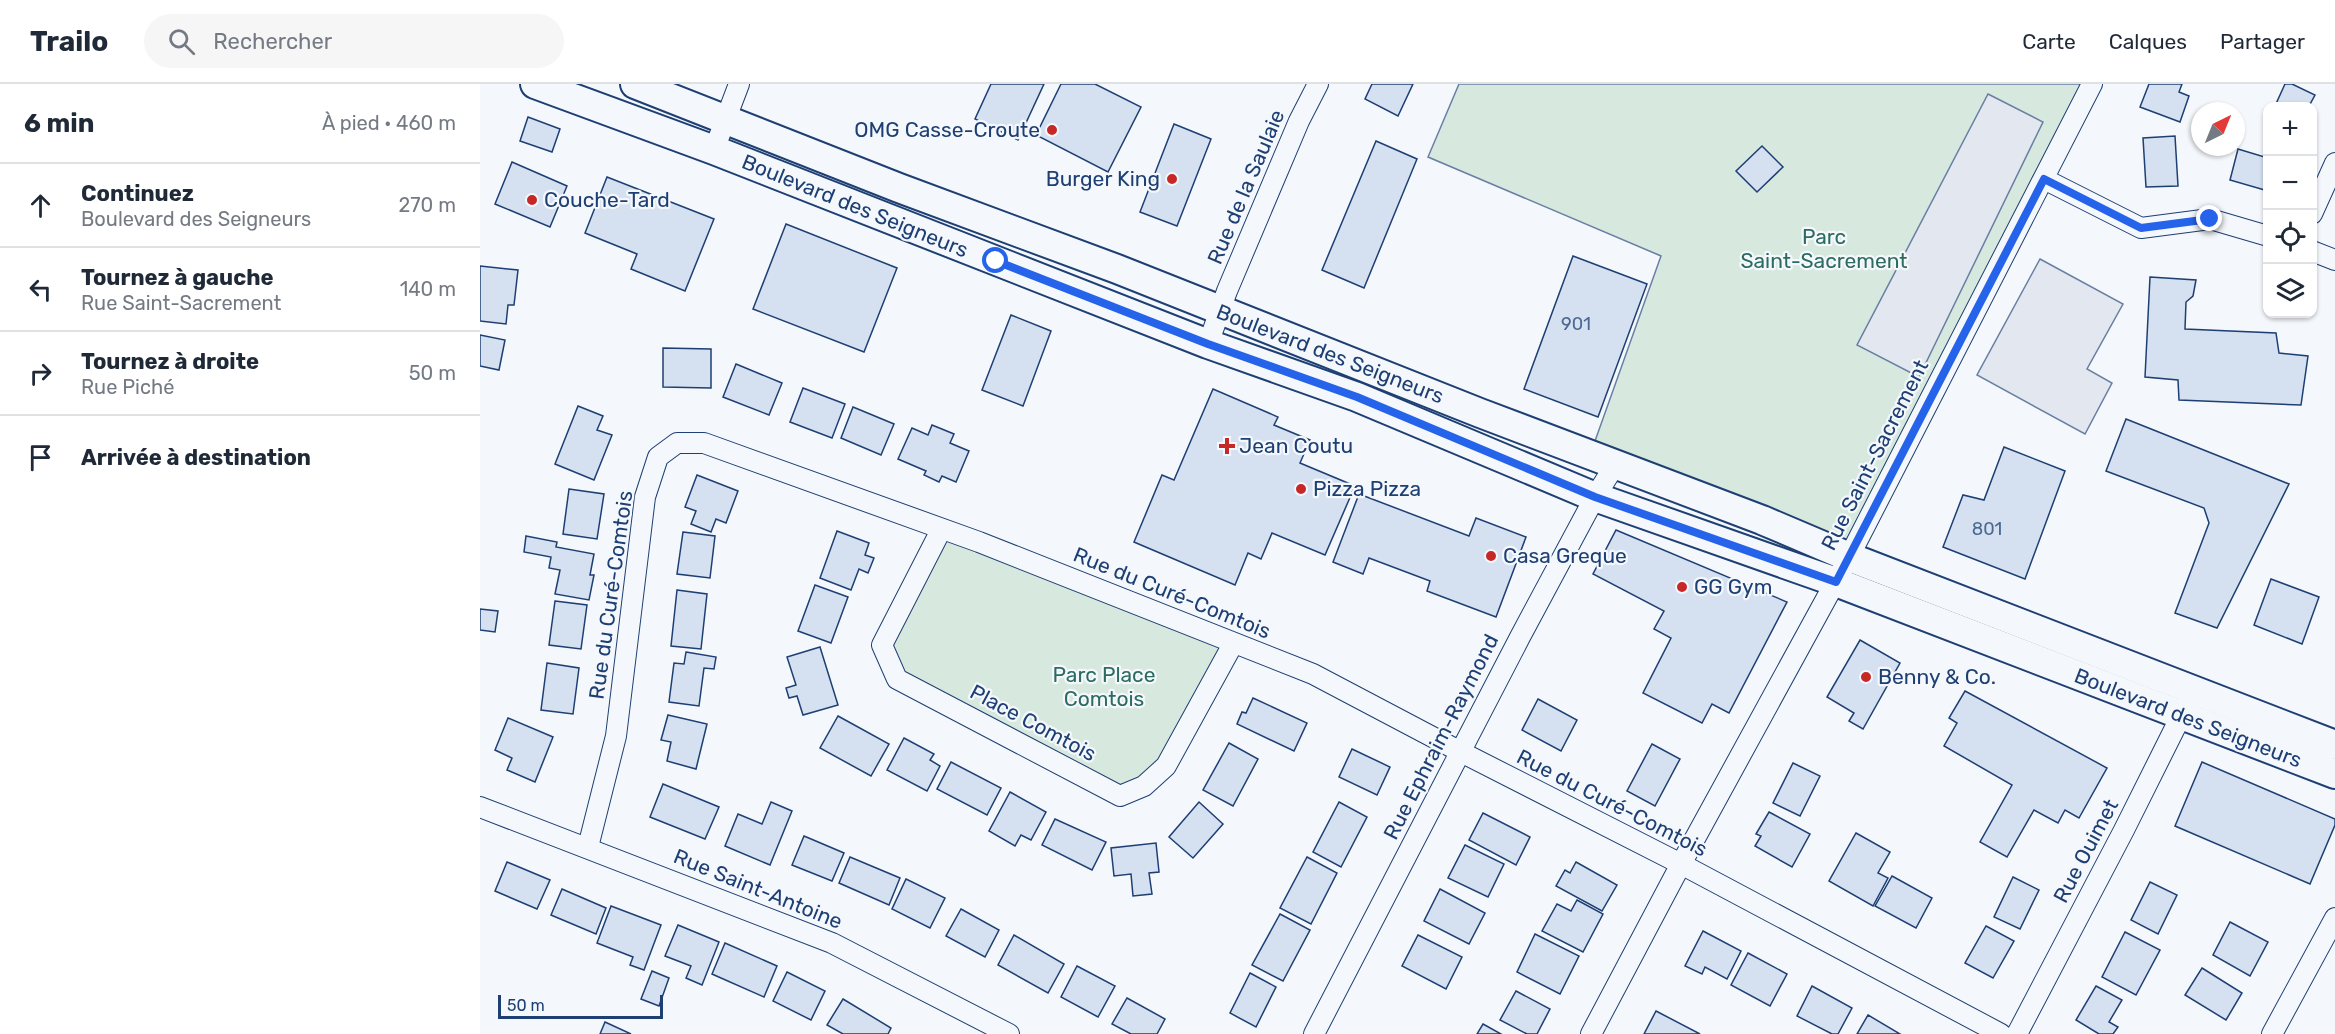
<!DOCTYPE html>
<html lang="fr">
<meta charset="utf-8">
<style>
:root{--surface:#fff;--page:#f6f6f7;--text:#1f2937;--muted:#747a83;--line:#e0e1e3}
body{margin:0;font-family:Rubik,sans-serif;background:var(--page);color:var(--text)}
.controls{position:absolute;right:18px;top:18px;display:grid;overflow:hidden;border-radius:12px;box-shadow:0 2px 4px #0004}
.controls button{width:54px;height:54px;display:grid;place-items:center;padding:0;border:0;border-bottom:2px solid var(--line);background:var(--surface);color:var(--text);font:30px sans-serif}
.compass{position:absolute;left:1711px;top:18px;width:54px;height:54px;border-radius:50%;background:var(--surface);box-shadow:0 2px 4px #0004;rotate:43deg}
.scale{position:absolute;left:18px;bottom:15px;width:165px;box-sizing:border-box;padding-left:6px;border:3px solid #1d3f73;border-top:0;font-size:16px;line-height:21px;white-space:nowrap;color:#1d3f73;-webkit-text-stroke:4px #f4f7fb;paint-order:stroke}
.stop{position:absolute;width:18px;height:18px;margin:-14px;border:4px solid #2563eb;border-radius:50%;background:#fff}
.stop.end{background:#2563eb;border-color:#fff;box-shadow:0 2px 6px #0008}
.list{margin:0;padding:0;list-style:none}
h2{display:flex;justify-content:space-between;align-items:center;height:78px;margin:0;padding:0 24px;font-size:26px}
h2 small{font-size:20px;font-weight:400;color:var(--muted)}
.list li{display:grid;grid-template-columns:39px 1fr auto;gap:18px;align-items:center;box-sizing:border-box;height:84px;padding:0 24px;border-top:2px solid var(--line)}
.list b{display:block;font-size:22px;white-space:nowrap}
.list p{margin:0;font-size:20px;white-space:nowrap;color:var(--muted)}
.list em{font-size:20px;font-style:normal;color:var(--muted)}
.icon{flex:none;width:33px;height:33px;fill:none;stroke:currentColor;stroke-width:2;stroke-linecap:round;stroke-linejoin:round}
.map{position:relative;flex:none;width:1855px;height:950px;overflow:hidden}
header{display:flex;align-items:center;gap:36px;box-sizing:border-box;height:84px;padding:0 30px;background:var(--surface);border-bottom:2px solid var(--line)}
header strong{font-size:28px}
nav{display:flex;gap:33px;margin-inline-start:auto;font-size:21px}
.search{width:420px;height:54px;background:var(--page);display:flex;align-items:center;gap:15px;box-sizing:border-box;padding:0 21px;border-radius:33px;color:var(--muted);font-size:22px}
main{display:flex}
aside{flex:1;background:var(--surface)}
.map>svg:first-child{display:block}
.green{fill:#d7e8df;stroke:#687fa3;stroke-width:1.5}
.parking{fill:#e3e8f0;stroke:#687fa3;stroke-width:1.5}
.building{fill:#d5e0f0;stroke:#1d3f73;stroke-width:1.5}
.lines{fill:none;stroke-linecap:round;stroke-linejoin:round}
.street-casing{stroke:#1d3f73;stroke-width:22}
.secondary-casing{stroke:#1d3f73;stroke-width:32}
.street{stroke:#f4f7fb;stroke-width:20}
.secondary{stroke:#f4f7fb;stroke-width:28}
.route{stroke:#2563eb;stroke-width:8}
.poi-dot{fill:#c62828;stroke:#f4f7fb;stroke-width:2}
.labels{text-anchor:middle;stroke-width:4.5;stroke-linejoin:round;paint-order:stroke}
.number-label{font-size:18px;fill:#4b6792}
.poi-label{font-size:21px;fill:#1d3f73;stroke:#f4f7fb;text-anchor:start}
.street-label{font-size:21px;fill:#1d3f73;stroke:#f4f7fb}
.park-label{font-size:21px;fill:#2c6c60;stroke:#f4f7fb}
</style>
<header>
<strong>Trailo</strong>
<div class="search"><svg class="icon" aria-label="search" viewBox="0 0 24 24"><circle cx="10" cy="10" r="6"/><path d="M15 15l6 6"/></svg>Rechercher</div>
<nav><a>Carte</a><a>Calques</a><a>Partager</a></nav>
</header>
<main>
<aside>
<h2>6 min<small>À pied · 460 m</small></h2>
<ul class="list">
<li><svg class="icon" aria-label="ahead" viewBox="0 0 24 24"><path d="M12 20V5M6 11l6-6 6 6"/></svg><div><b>Continuez</b><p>Boulevard des Seigneurs</p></div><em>270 m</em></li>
<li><svg class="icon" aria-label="left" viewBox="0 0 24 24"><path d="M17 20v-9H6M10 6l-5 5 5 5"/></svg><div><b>Tournez à gauche</b><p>Rue Saint-Sacrement</p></div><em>140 m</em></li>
<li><svg class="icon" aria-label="right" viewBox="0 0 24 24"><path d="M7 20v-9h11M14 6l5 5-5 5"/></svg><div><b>Tournez à droite</b><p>Rue Piché</p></div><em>50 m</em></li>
<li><svg class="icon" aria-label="arrive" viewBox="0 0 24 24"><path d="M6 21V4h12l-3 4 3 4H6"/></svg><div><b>Arrivée à destination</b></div></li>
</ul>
</aside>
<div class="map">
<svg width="1855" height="950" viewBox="0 0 1855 950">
<rect width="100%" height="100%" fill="#f4f7fb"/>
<g class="green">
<path d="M979,0H1612L1369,473L1110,371L1181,172L948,73Z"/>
<path d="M461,446L753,560L686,682L640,712L417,595L402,561Z"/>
</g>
<g class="parking">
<path d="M1508,10L1563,38L1439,293L1377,261Z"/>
<path d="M1560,175L1643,220L1607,285L1632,299L1605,350L1497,291Z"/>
</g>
<g class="building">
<path d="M511,0H564L538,56L495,35Z"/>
<path d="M581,0H615L661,23L628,88L556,51Z"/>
<path d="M892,0H933L918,32L885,15Z"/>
<path d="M1669,0H1702L1699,8L1709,12L1700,38L1660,23Z"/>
<path d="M1805,0H1812L1835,11L1829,22H1795Z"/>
<path d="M48,33L80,45L72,68L40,57Z"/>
<path d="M694,40L731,55L697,142L660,128Z"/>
<path d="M1695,52L1698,102L1666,103L1663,54Z"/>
<path d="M896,57L937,75L884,204L842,186Z"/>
<path d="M1282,62L1303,83L1277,108L1256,87Z"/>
<path d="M1758,65L1788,74V107L1750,96Z"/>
<path d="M32,78L87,102L70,143L15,120Z"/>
<path d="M127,93L234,135L205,207L151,185L157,170L105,149Z"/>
<path d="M306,140L417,184L384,268L273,225Z"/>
<path d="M1093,172L1167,200L1118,333L1044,305Z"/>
<path d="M0,182L38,186L34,221H28L26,240L0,237Z"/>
<path d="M1670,193L1716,196L1713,212L1706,218L1705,245L1796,249L1799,269L1828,272L1821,321L1699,316L1698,296L1665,293Z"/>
<path d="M531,231L571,247L543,322L502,306Z"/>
<path d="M0,251L25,256L19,286L0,282Z"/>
<path d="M183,264L231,265V304L183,303Z"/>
<path d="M256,280L302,299L289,331L243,313Z"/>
<path d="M323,304L365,320L352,354L310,338Z"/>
<path d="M733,305L798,333L794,341L830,356L820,379L875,402L845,471L792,449L781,475L768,469L755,501L654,458L682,391L694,396Z"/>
<path d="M98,322L123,332L117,346L132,351L114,396L75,380Z"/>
<path d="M373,323L414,340L401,371L361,354Z"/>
<path d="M1646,335L1809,400L1737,544L1695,529L1729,439L1724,424L1626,387Z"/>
<path d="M452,341L474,350L470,359L489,367L476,398L462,392L459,398L444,391L446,387L418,375L432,344L448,351Z"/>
<path d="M1524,363L1585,387L1545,495L1463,463L1483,411L1504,416Z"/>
<path d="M217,391L258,407L246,439L236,435L231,448L211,440L216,427L205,423Z"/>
<path d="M89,405L124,410L117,455L83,450Z"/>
<path d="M879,410L989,452L996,434L1046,453L1016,533L947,507L950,497L889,474L883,490L853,478Z"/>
<path d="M1136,446L1307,518L1249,629L1232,620L1222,639L1163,609L1191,554L1174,545L1184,527L1113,490Z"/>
<path d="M357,447L389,459L385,471L394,474L388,489L379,485L371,506L340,494Z"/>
<path d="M203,448L235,452L230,494L197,490Z"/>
<path d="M46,452L77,458L76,463L114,470L110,491H114L109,516L75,510L80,486L69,484L71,473L44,468Z"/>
<path d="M1791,495L1839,513L1822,560L1774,541Z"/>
<path d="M335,501L368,513L351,559L318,547Z"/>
<path d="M197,506L227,510L221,565L191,562Z"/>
<path d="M75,517L107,521L101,565L69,561Z"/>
<path d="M0,525L18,527L15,548L0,546Z"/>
<path d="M1380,556L1420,579L1383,645L1369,637L1374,629L1347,613Z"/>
<path d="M340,563L358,621L323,631L317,612L309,614L306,604L316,601L307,573Z"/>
<path d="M206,568L236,573L234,585L224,584L219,622L189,618L194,579L204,580Z"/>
<path d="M67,579L99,584L93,630L61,626Z"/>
<path d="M1485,607L1627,684L1599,734L1585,726L1578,739L1554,726L1527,773L1500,758L1532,701L1464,662L1477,639L1469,634Z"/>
<path d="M773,614L827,639L814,667L757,640L762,628L766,629Z"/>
<path d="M1058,615L1097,636L1081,667L1042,646Z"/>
<path d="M188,631L227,640L216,685L187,677L191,658L181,656Z"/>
<path d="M358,632L409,660L391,692L340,664Z"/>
<path d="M28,634L73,653L55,698L27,686L32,674L15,666Z"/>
<path d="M424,654L454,670L450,676L460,682L447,707L407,686Z"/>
<path d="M749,659L778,675L753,722L723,706Z"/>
<path d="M1172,660L1200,675L1175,722L1147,707Z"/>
<path d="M872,665L910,683L897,711L859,693Z"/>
<path d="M471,678L521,704L507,731L457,705Z"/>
<path d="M1722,678L1855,735V741L1830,800L1695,742Z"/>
<path d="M1313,679L1340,692L1320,732L1293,719Z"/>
<path d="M183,700L239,723L225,755L170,733Z"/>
<path d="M530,708L566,728L551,756L541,751L535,762L509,747Z"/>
<path d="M291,718L312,727L290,781L245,762L258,730L282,740Z"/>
<path d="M719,718L743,740L713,774L689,753Z"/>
<path d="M859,718L887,733L861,783L833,768Z"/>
<path d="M1289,728L1330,750L1312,783L1275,762L1281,752L1276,750Z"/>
<path d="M1003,729L1050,753L1036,781L989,756Z"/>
<path d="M575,735L626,758L612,786L562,761Z"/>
<path d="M1376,749L1410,768L1398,789L1408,794L1393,822L1349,797Z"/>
<path d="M324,752L364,769L352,797L312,781Z"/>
<path d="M676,759L679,788L669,789L672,810L653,812L651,790L634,792L631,764Z"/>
<path d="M985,761L1024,780L1008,813L968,794Z"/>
<path d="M370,773L420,794L409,821L359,799Z"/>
<path d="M827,773L857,789L831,840L800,824Z"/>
<path d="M27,778L70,796L57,825L15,807Z"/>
<path d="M1096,778L1137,801L1122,827L1076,802L1085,786L1090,789Z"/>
<path d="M1412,792L1452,814L1436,844L1395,822Z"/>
<path d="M1533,793L1559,806L1540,845L1514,833Z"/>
<path d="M426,795L465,814L450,844L412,825Z"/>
<path d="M1670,798L1697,811L1678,850L1651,836Z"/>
<path d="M82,805L126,824L116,850L71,831Z"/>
<path d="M960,805L1005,829L989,860L944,837Z"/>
<path d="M1097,816L1123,830L1103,868L1062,847L1077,820L1091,827Z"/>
<path d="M131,822L181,841L164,886L150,881L153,873L117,859Z"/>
<path d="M481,825L519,846L505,873L466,852Z"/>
<path d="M800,830L830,846L803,897L772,881Z"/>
<path d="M1750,838L1788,858L1770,892L1733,871Z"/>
<path d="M198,841L239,858L222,901L206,894L211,882L185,872Z"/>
<path d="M1506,842L1534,857L1513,894L1485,879Z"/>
<path d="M1223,847L1261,867L1247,895L1225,883L1222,890L1205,882Z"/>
<path d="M1645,848L1680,866L1656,911L1622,893Z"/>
<path d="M1055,850L1099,872L1080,910L1037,888Z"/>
<path d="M534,851L584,880L568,909L518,881Z"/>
<path d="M938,851L982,873L966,905L922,882Z"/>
<path d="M245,859L297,882L284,913L232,890Z"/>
<path d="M1268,869L1307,890L1290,922L1251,901Z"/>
<path d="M597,882L635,902L618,933L581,913Z"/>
<path d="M1722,884L1762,909L1746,936L1705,911Z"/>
<path d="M172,887L189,894L179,922L161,915Z"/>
<path d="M307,888L345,907L331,936L293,917Z"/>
<path d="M770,889L796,903L776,943L750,929Z"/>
<path d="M1332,902L1372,924L1358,950H1352L1317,932Z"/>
<path d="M1616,902L1642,916L1629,938L1638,943L1633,950H1619L1596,936Z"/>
<path d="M1036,907L1070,925L1057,950H1047L1020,936Z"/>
<path d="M647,914L685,935L677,950H651L632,940Z"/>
<path d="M363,915L411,944L408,950H363L347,941Z"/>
<path d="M1176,927L1220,950H1164Z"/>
<path d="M1388,931L1420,950H1377Z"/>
<path d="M125,938L151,950H120Z"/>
<path d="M1003,940L1021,950H997Z"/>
</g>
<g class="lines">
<defs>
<g id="street">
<path d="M234,66L259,0"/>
<path d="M1564,95L1661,144L1730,135L1788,152"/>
<path d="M1832,130L1855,79"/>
<path d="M1832,167L1855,176"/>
<path d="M728,260L747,207L819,37L838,0"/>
<path d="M461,446L402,561L417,595L640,712L664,702L686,682L753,560"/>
<path d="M0,723L352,859L529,950"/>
<path d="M108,763L136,652L165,413L178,373L197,359H224L499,458L833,590L981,668L1201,780L1521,950"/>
<path d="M834,950L1040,553L1115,413L1135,381"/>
<path d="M1111,950L1201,780L1369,473L1612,0"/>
<path d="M1537,950L1644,746L1706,622"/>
<path d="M1792,950L1855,834"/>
</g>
<g id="secondary">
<path d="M55,0L234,66L728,260L877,313L1115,413L1356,498L1855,690"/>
<path d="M155,0L419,104L637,185L1000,329L1282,436L1369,473L1855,661"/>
</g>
</defs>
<use href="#street" class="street-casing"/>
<use href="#secondary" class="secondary-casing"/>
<use href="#street" class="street"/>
<use href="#secondary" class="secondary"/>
</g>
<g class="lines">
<path class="route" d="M516,177L728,260L877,313L1115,413L1356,498L1564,95L1661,144L1730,135"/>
</g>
<g class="poi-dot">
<circle cx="572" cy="46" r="6"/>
<circle cx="692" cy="95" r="6"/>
<circle cx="52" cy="116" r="6"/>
<path d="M744 353h6v6h6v6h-6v6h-6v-6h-6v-6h6z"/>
<circle cx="821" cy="405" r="6"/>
<circle cx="1011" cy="472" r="6"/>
<circle cx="1202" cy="503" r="6"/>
<circle cx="1386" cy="593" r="6"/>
</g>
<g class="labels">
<g class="number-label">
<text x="1096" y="246">901</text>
<text x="1507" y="451">801</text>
</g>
<g class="poi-label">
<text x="560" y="53" text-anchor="end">OMG Casse-Croute</text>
<text x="680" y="102" text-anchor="end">Burger King</text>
<text x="64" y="123">Couche-Tard</text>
<text x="759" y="369">Jean Coutu</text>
<text x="833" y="412">Pizza Pizza</text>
<text x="1023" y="479">Casa Greque</text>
<text x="1214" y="510">GG Gym</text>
<text x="1398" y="600">Benny &amp; Co.</text>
</g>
<g class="street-label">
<text transform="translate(766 103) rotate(-67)" y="7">Rue de la Saulaie</text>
<text transform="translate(375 122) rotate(22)" y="7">Boulevard des Seigneurs</text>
<text transform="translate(850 270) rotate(21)" y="7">Boulevard des Seigneurs</text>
<text transform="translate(1395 371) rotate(-63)" y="7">Rue Saint-Sacrement</text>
<text transform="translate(692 509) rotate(22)" y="7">Rue du Curé-Comtois</text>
<text transform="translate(131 511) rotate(-82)" y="7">Rue du Curé-Comtois</text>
<text transform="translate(1708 634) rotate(21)" y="7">Boulevard des Seigneurs</text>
<text transform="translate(553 639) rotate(28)" y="7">Place Comtois</text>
<text transform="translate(961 653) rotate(-63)" y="7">Rue Ephraim-Raymond</text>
<text transform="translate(1132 719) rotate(27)" y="7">Rue du Curé-Comtois</text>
<text transform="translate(1606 767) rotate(-62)" y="7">Rue Ouimet</text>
<text transform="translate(278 805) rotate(22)" y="7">Rue Saint-Antoine</text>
</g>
<g class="park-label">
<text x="1344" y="160">Parc<tspan x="1344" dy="24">Saint-Sacrement</tspan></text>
<text x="624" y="598">Parc Place<tspan x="624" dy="24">Comtois</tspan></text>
</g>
</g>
</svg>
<div class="controls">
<button>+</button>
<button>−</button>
<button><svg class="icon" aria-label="locate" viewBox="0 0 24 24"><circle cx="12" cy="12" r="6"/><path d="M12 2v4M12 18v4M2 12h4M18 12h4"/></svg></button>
<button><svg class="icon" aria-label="layers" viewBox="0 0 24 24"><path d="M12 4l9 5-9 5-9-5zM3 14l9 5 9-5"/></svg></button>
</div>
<svg class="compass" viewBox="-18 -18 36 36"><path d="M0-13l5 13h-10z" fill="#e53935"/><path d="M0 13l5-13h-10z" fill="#747a83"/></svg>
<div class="scale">50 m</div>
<div class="stop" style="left:516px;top:177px"></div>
<div class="stop end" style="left:1730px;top:135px"></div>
</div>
</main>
